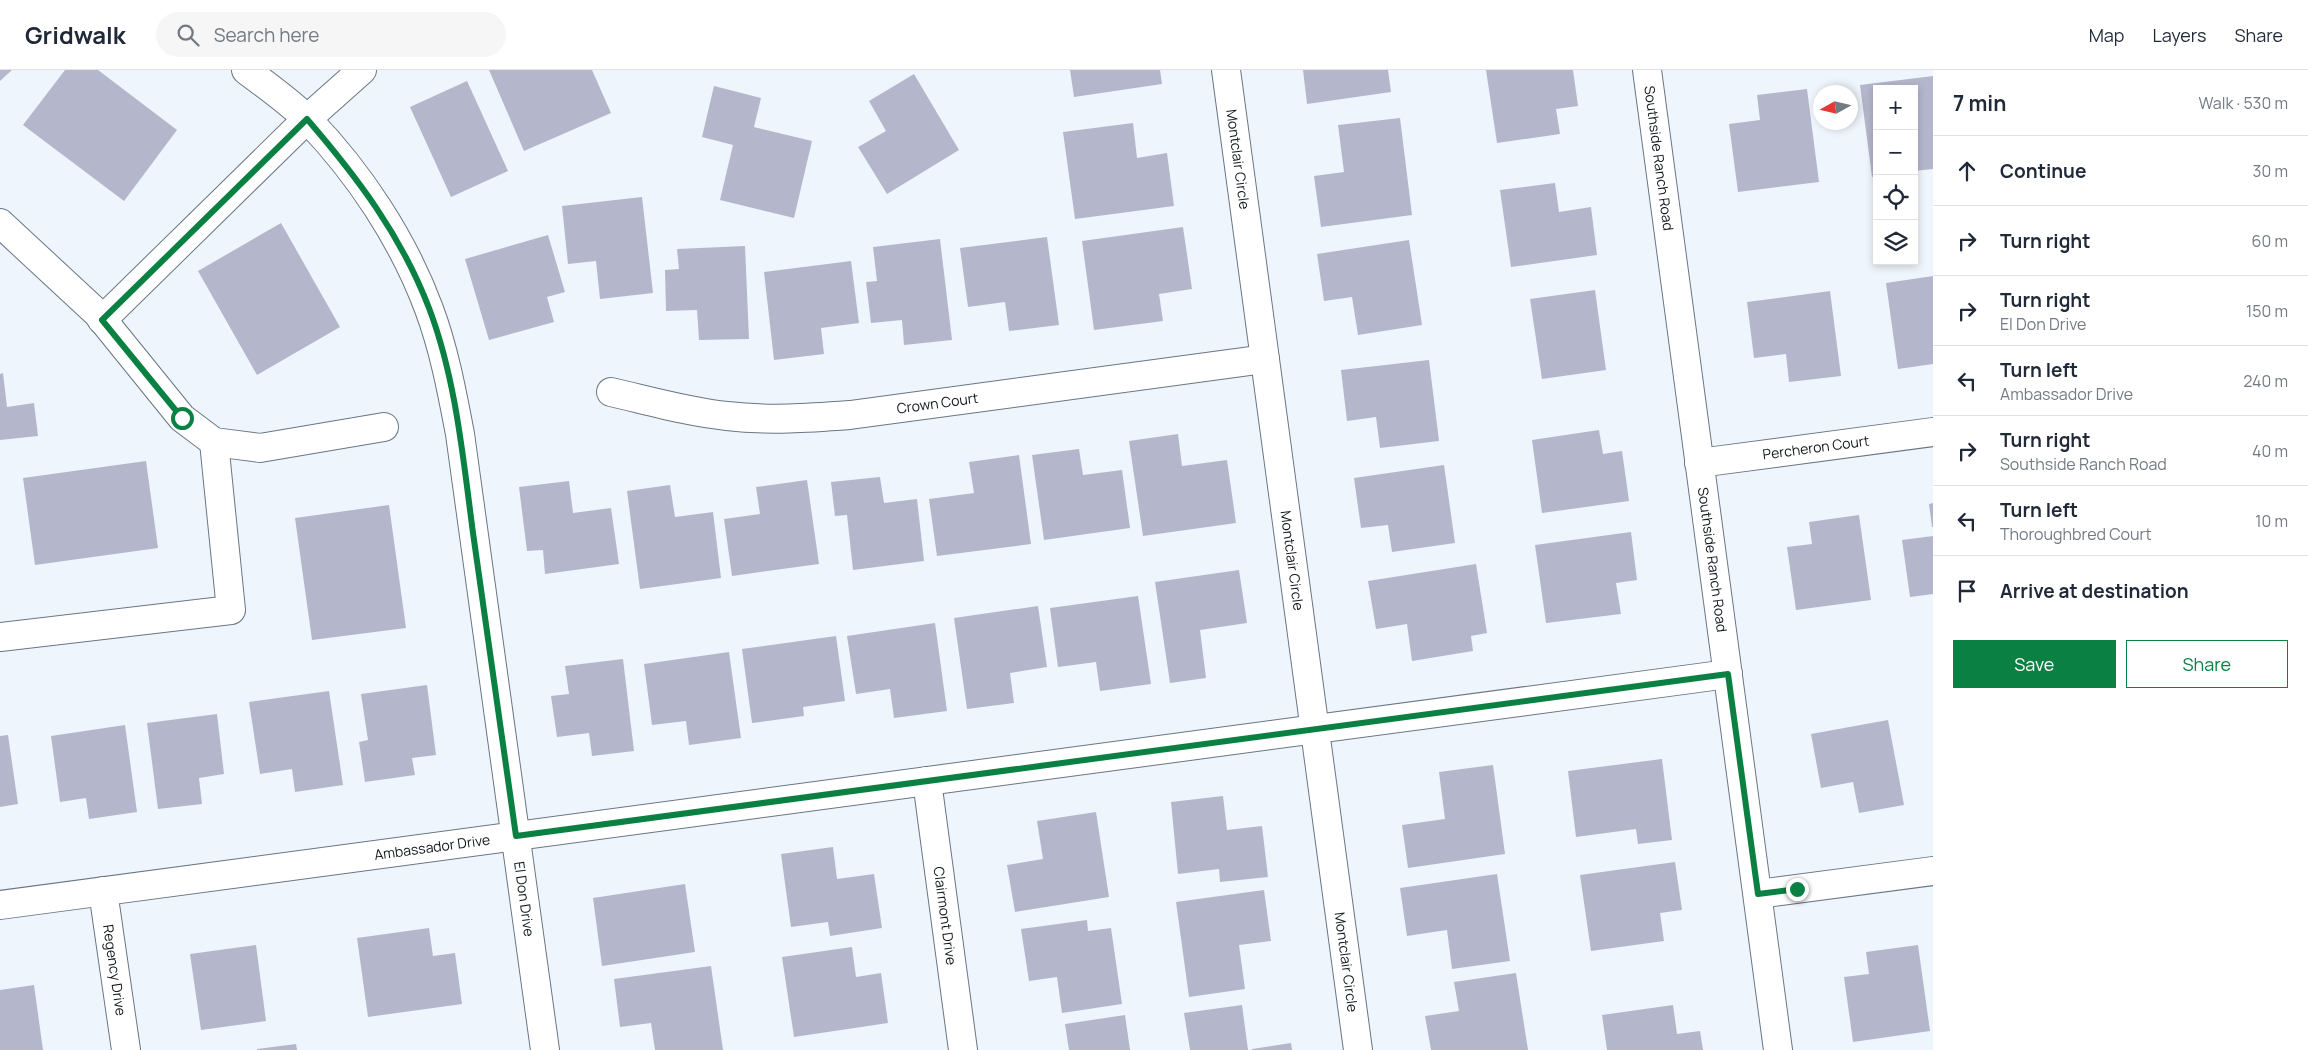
<!DOCTYPE html>
<meta charset="utf-8">
<style>
:root{--surface:#fff;--page:#f6f6f7;--text:#1f2937;--muted:#747a83;--line:#e0e1e3;--accent:#0b8043}
body{margin:0;font-family:Manrope,sans-serif;background:var(--page);color:var(--text)}
.controls{position:absolute;right:15px;top:15px;display:grid;overflow:hidden;border-radius:0px;box-shadow:0 2px 8px #0003}
.controls button{width:45px;height:45px;display:grid;place-items:center;padding:0;border:0;border-bottom:1px solid var(--line);background:var(--surface);color:var(--text);font:25px sans-serif}
.compass{position:absolute;left:1813px;top:15px;width:45px;height:45px;border-radius:50%;background:var(--surface);box-shadow:0 2px 8px #0003;rotate:262deg}
.stop{position:absolute;width:15px;height:15px;margin:-11px;border:4px solid #0b8043;border-radius:50%;background:#fff}
.stop.end{background:#0b8043;border-color:#fff;box-shadow:0 1px 5px #0008}
.list{margin:0;padding:0;list-style:none}
h2{display:flex;justify-content:space-between;align-items:center;height:65px;margin:0;padding:0 20px;font-size:21px}
h2 small{font-size:16px;font-weight:400;color:var(--muted)}
.list li{display:grid;grid-template-columns:32px 1fr auto;gap:15px;align-items:center;box-sizing:border-box;height:70px;padding:0 20px;border-top:1px solid var(--line)}
.list b{display:block;font-size:19px;white-space:nowrap}
.list p{margin:0;font-size:16px;white-space:nowrap;color:var(--muted)}
.list em{font-size:16px;font-style:normal;color:var(--muted)}
.actions{display:flex;gap:10px;padding:15px 20px}
.actions a{flex:1;padding:11px 0;border:1px solid var(--accent);border-radius:0px;text-align:center;font-size:18px;color:var(--accent)}
.actions .main{background:var(--accent);color:#fff}
.icon{flex:none;width:28px;height:28px;fill:none;stroke:currentColor;stroke-width:2;stroke-linecap:round;stroke-linejoin:round}
.map{position:relative;flex:none;width:1933px;height:980px;overflow:hidden}
header{display:flex;align-items:center;gap:30px;box-sizing:border-box;height:70px;padding:0 25px;background:var(--surface);border-bottom:1px solid var(--line)}
header strong{font-size:24px}
nav{display:flex;gap:28px;margin-inline-start:auto;font-size:18px}
.search{width:350px;height:45px;background:var(--page);display:flex;align-items:center;gap:12px;box-sizing:border-box;padding:0 18px;border-radius:28px;color:var(--muted);font-size:19px}
main{display:flex}
aside{flex:1;background:var(--surface)}
.map>svg:first-child{display:block}
.building{fill:#b4b7cb}
.lines{fill:none;stroke-linecap:round;stroke-linejoin:round}
.minor-casing{stroke:#697686;stroke-width:30}
.minor{stroke:#fff;stroke-width:28}
.route{stroke:#0b8043;stroke-width:6}
.labels{text-anchor:middle;stroke-width:4;stroke-linejoin:round;paint-order:stroke}
.street-label{font-size:14px;fill:#11161c;stroke:#fff}
</style>
<header>
<strong>Gridwalk</strong>
<div class="search"><svg class="icon" aria-label="search" viewBox="0 0 24 24"><circle cx="10" cy="10" r="6"/><path d="M15 15l6 6"/></svg>Search here</div>
<nav><a>Map</a><a>Layers</a><a>Share</a></nav>
</header>
<main>
<div class="map">
<svg width="1933" height="980" viewBox="0 0 1933 980">
<rect width="100%" height="100%" fill="#eff5fc"/>
<g class="building">
<path d="M0,0H12L0,11Z"/>
<path d="M65,0H98L177,60L124,131L23,55Z"/>
<path d="M489,0H592L611,43L524,81Z"/>
<path d="M1070,0H1160L1162,14L1074,27Z"/>
<path d="M1303,0H1388L1391,22L1307,34Z"/>
<path d="M1486,0H1573L1578,36L1556,39L1560,64L1497,73Z"/>
<path d="M914,4L959,80L887,124L858,77L886,61L869,31Z"/>
<path d="M1933,6V99L1914,101V19H1877V106L1872,107L1860,15Z"/>
<path d="M467,11L508,101L451,127L410,37Z"/>
<path d="M714,16L761,28L754,57L812,71L794,148L720,130L733,75L702,67Z"/>
<path d="M1807,19L1819,112L1738,122L1729,54L1760,50L1757,25Z"/>
<path d="M1400,48L1412,145L1321,157L1314,106L1344,102L1338,55Z"/>
<path d="M1133,53L1137,88L1167,83L1174,136L1075,149L1063,62Z"/>
<path d="M1555,113L1559,142L1591,137L1597,185L1511,197L1500,120Z"/>
<path d="M642,127L653,223L600,229L596,191L568,194L562,136Z"/>
<path d="M281,153L340,257L257,305L198,201Z"/>
<path d="M1183,157L1192,219L1159,224L1163,251L1094,260L1082,171Z"/>
<path d="M548,165L565,222L547,227L554,252L489,270L465,189Z"/>
<path d="M1047,167L1059,255L1009,261L1005,232L968,237L960,178Z"/>
<path d="M940,169L952,270L904,275L902,250L871,253L866,212L877,211L873,177Z"/>
<path d="M1409,170L1422,255L1358,265L1352,227L1324,231L1317,184Z"/>
<path d="M745,176L749,269L699,270L697,240L666,241L665,200L679,199L677,179Z"/>
<path d="M851,191L859,253L821,258L824,284L774,290L764,202Z"/>
<path d="M1933,206V294L1898,299L1886,213Z"/>
<path d="M1595,220L1606,300L1542,309L1530,229Z"/>
<path d="M1830,221L1841,306L1789,312L1786,284L1754,288L1747,232Z"/>
<path d="M1429,290L1439,371L1380,378L1376,347L1347,351L1341,300Z"/>
<path d="M3,303L7,337L34,333L38,366L0,370V304Z"/>
<path d="M1599,360L1603,384L1622,381L1629,431L1542,443L1532,370Z"/>
<path d="M1178,364L1182,396L1227,390L1236,453L1143,466L1129,371Z"/>
<path d="M1079,379L1083,405L1122,400L1130,458L1044,470L1032,385Z"/>
<path d="M1019,385L1031,474L937,486L929,429L974,423L969,392Z"/>
<path d="M146,391L158,478L35,495L23,408Z"/>
<path d="M1444,395L1455,473L1392,482L1388,455L1361,458L1354,408Z"/>
<path d="M880,407L884,433L917,429L924,491L853,500L847,445L835,446L831,412Z"/>
<path d="M807,410L819,494L732,506L724,449L760,444L756,417Z"/>
<path d="M569,411L573,443L611,438L619,494L545,504L543,480L527,481L519,417Z"/>
<path d="M670,415L675,447L713,442L721,508L640,519L627,421Z"/>
<path d="M1933,433V457H1932L1929,434Z"/>
<path d="M389,435L406,558L312,570L295,448Z"/>
<path d="M1859,445L1871,530L1796,540L1787,477L1812,474L1809,452Z"/>
<path d="M1631,462L1637,510L1616,513L1621,544L1546,553L1535,475Z"/>
<path d="M1933,466V524L1910,527L1902,470Z"/>
<path d="M1476,494L1487,563L1471,566L1473,581L1412,591L1407,554L1376,559L1368,511Z"/>
<path d="M1239,500L1247,553L1200,560L1206,608L1170,613L1155,512Z"/>
<path d="M1138,526L1151,614L1100,621L1096,592L1058,597L1050,538Z"/>
<path d="M1038,536L1047,597L1010,603L1014,633L967,639L954,548Z"/>
<path d="M935,553L947,641L894,648L890,619L856,624L847,566Z"/>
<path d="M836,566L845,631L803,637L804,646L752,653L742,579Z"/>
<path d="M729,582L741,668L689,675L686,651L652,655L644,594Z"/>
<path d="M623,589L634,681L592,686L589,663L557,667L551,626L569,624L565,596Z"/>
<path d="M427,615L436,685L412,688L415,705L365,712L359,672L368,670L361,624Z"/>
<path d="M329,621L343,715L295,722L292,699L260,704L249,632Z"/>
<path d="M217,644L224,704L199,708L202,734L158,739L147,653Z"/>
<path d="M1888,650L1904,735L1859,743L1853,712L1821,718L1811,664Z"/>
<path d="M125,655L137,742L89,749L86,728L60,732L51,666Z"/>
<path d="M8,665L18,734L0,737V666Z"/>
<path d="M1662,689L1672,770L1638,774L1636,759L1576,767L1568,701Z"/>
<path d="M1493,695L1505,784L1408,798L1402,755L1445,749L1439,702Z"/>
<path d="M1223,726L1227,760L1262,756L1268,807L1220,812L1219,799L1178,804L1171,732Z"/>
<path d="M1096,742L1109,827L1015,842L1007,795L1043,789L1037,751Z"/>
<path d="M833,777L837,809L874,804L882,858L830,866L828,852L791,857L781,784Z"/>
<path d="M1675,792L1682,840L1660,843L1664,871L1591,881L1580,805Z"/>
<path d="M1497,804L1510,891L1452,899L1447,860L1407,866L1400,818Z"/>
<path d="M685,814L695,882L602,896L593,828Z"/>
<path d="M1264,820L1271,871L1239,875L1245,919L1189,927L1176,832Z"/>
<path d="M1087,850L1088,861L1111,858L1122,934L1062,943L1057,907L1029,911L1021,859Z"/>
<path d="M429,858L433,886L455,883L462,934L368,947L357,868Z"/>
<path d="M256,875L266,951L201,960L190,884Z"/>
<path d="M1918,875L1930,961L1853,972L1844,907L1869,904L1866,882Z"/>
<path d="M852,877L856,907L881,903L888,953L794,967L782,887Z"/>
<path d="M711,896L723,980H655L651,953L620,957L614,909Z"/>
<path d="M1516,903L1528,980H1431L1425,946L1459,941L1454,912Z"/>
<path d="M34,915L43,980H0V920Z"/>
<path d="M1242,935L1248,980H1190L1184,943Z"/>
<path d="M1673,935L1677,964L1700,961L1703,980H1607L1602,945Z"/>
<path d="M1125,945L1130,980H1069L1065,954Z"/>
<path d="M1291,973L1292,980H1252V979Z"/>
<path d="M296,974L297,980H257V979Z"/>
</g>
<g class="lines">
<defs>
<g id="minor">
<path id="s1" d="M246,0C267,16 290,32 308,50C359,103 403,169 429,239C444,279 452,322 460,364L545,980"/>
<path id="s2" d="M1226,0L1358,980"/>
<path id="s3" d="M1647,0L1778,980"/>
<path d="M0,153L97,243L182,348L214,372L260,378L384,357"/>
<path d="M102,250L307,49L362,0"/>
<path id="s4" d="M611,322C650,331 688,342 727,346C768,351 809,348 850,345L1265,289"/>
<path id="s5" d="M1699,393L1933,362"/>
<path d="M0,567L231,540L214,372"/>
<path id="s6" d="M927,711L963,980"/>
<path id="s7" d="M103,821L126,980"/>
<path d="M1758,824L1933,801"/>
<path id="s8" d="M0,835L1728,604"/>
</g>
</defs>
<use href="#minor" class="minor-casing"/>
<use href="#minor" class="minor"/>
</g>
<g class="lines">
<path class="route" d="M182,348L102,250L307,49C357,107 401,165 429,238C456,309 463,388 473,463C487,564 501,665 516,766L1728,604L1758,824L1797,819"/>
</g>
<g class="labels">
<g class="street-label">
<text dy="5" stroke="none"><textPath href="#s2" startOffset="90">Montclair Circle</textPath></text>
<text dy="5" stroke="none"><textPath href="#s3" startOffset="89">Southside Ranch Road</textPath></text>
<text dy="5" stroke="none"><textPath href="#s4" startOffset="330">Crown Court</textPath></text>
<text dy="5" stroke="none"><textPath href="#s5" startOffset="118">Percheron Court</textPath></text>
<text dy="5" stroke="none"><textPath href="#s2" startOffset="495">Montclair Circle</textPath></text>
<text dy="5" stroke="none"><textPath href="#s3" startOffset="494">Southside Ranch Road</textPath></text>
<text dy="5" stroke="none"><textPath href="#s8" startOffset="436">Ambassador Drive</textPath></text>
<text dy="5" stroke="none"><textPath href="#s1" startOffset="904">El Don Drive</textPath></text>
<text dy="5" stroke="none"><textPath href="#s6" startOffset="136">Clairmont Drive</textPath></text>
<text dy="5" stroke="none"><textPath href="#s2" startOffset="900">Montclair Circle</textPath></text>
<text dy="5" stroke="none"><textPath href="#s7" startOffset="80">Regency Drive</textPath></text>
</g>
</g>
</svg>
<div class="controls">
<button>+</button>
<button>−</button>
<button><svg class="icon" aria-label="locate" viewBox="0 0 24 24"><circle cx="12" cy="12" r="6"/><path d="M12 2v4M12 18v4M2 12h4M18 12h4"/></svg></button>
<button><svg class="icon" aria-label="layers" viewBox="0 0 24 24"><path d="M12 4l9 5-9 5-9-5zM3 14l9 5 9-5"/></svg></button>
</div>
<svg class="compass" viewBox="-18 -18 36 36"><path d="M0-13l5 13h-10z" fill="#e53935"/><path d="M0 13l5-13h-10z" fill="#747a83"/></svg>
<div class="stop" style="left:182px;top:348px"></div>
<div class="stop end" style="left:1797px;top:819px"></div>
</div>
<aside>
<h2>7 min<small>Walk · 530 m</small></h2>
<ul class="list">
<li><svg class="icon" aria-label="ahead" viewBox="0 0 24 24"><path d="M12 20V5M6 11l6-6 6 6"/></svg><div><b>Continue</b></div><em>30 m</em></li>
<li><svg class="icon" aria-label="right" viewBox="0 0 24 24"><path d="M7 20v-9h11M14 6l5 5-5 5"/></svg><div><b>Turn right</b></div><em>60 m</em></li>
<li><svg class="icon" aria-label="right" viewBox="0 0 24 24"><path d="M7 20v-9h11M14 6l5 5-5 5"/></svg><div><b>Turn right</b><p>El Don Drive</p></div><em>150 m</em></li>
<li><svg class="icon" aria-label="left" viewBox="0 0 24 24"><path d="M17 20v-9H6M10 6l-5 5 5 5"/></svg><div><b>Turn left</b><p>Ambassador Drive</p></div><em>240 m</em></li>
<li><svg class="icon" aria-label="right" viewBox="0 0 24 24"><path d="M7 20v-9h11M14 6l5 5-5 5"/></svg><div><b>Turn right</b><p>Southside Ranch Road</p></div><em>40 m</em></li>
<li><svg class="icon" aria-label="left" viewBox="0 0 24 24"><path d="M17 20v-9H6M10 6l-5 5 5 5"/></svg><div><b>Turn left</b><p>Thoroughbred Court</p></div><em>10 m</em></li>
<li><svg class="icon" aria-label="arrive" viewBox="0 0 24 24"><path d="M6 21V4h12l-3 4 3 4H6"/></svg><div><b>Arrive at destination</b></div></li>
</ul>
<div class="actions"><a class="main">Save</a><a>Share</a></div>
</aside>
</main>
